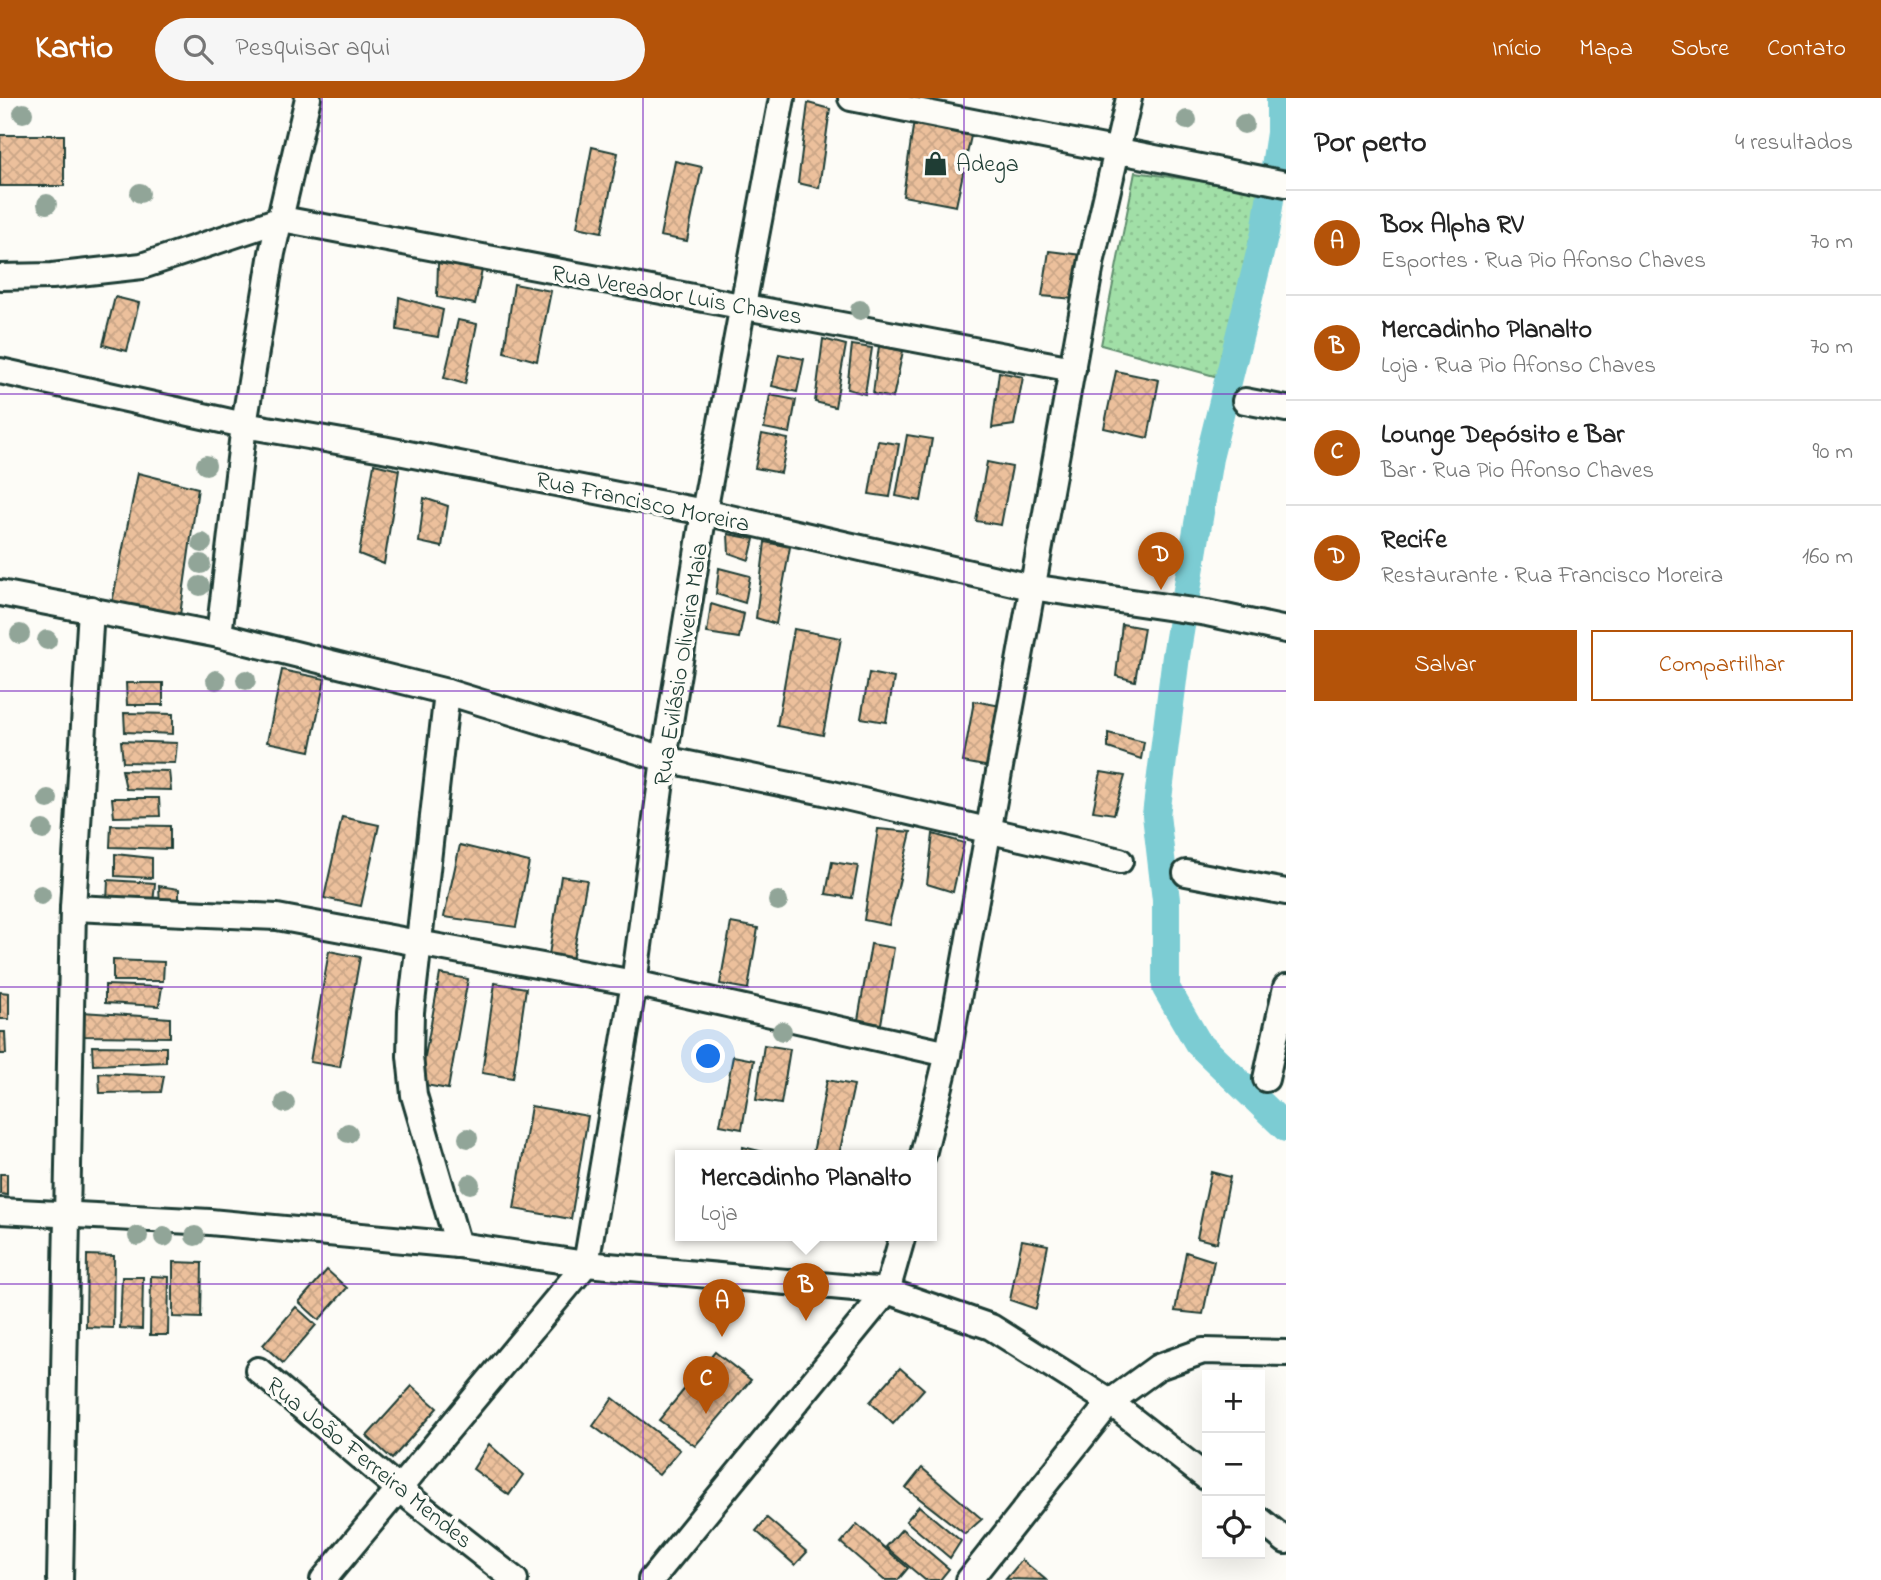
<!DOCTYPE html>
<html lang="pt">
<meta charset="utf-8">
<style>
:root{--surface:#fff;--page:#f6f6f6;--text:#222;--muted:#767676;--line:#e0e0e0;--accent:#b45309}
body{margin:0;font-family:"Indie Flower",sans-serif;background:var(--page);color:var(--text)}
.controls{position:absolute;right:21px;bottom:21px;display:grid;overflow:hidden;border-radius:0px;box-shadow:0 7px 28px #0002}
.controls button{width:63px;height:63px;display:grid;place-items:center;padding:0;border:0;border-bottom:2px solid var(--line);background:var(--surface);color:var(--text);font:35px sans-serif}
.you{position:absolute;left:709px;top:959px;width:24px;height:24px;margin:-18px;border:5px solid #fff;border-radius:50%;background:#1a73e8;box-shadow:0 0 0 10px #1a73e833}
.badge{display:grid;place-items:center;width:46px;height:46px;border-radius:50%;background:var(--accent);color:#fff;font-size:23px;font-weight:700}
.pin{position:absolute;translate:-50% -58px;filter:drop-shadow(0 2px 4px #0008)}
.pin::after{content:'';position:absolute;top:37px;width:24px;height:21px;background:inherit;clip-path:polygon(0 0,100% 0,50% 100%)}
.popup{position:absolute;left:675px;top:1052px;width:262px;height:91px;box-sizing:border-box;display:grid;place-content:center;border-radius:0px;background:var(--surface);filter:drop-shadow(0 2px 5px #0005);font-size:23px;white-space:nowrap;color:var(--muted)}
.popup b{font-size:26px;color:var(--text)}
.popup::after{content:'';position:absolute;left:50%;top:100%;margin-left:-14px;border:14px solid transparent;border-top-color:var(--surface)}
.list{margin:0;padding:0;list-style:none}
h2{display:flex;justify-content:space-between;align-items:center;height:91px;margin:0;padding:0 28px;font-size:30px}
h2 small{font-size:23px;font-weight:400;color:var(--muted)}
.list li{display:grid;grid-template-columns:46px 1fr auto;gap:21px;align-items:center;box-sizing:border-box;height:105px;padding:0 28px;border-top:2px solid var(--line)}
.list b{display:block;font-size:26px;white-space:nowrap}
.list p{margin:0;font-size:23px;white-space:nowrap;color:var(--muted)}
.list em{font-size:23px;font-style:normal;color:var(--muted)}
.actions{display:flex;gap:14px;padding:21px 28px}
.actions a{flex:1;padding:16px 0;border:2px solid var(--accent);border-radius:0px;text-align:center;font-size:24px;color:var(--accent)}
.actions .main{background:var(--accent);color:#fff}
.icon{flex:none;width:38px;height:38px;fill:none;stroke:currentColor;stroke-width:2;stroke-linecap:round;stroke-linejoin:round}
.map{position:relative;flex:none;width:1286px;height:1482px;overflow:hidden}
header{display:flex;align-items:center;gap:42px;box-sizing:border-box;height:98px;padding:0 35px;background:var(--accent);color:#fff}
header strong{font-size:33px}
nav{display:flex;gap:38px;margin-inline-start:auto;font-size:24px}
.search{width:490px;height:63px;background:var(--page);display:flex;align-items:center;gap:18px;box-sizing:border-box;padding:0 24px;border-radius:38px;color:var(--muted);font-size:26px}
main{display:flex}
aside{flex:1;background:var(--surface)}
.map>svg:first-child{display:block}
.grass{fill:url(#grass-dots);stroke:#608e6e;stroke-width:2}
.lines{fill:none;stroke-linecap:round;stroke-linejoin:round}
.canal{stroke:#7bccd3;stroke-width:28}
.building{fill:url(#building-cross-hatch);stroke:#1f3d34;stroke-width:2}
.minor-casing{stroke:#1f3d34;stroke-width:30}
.minor{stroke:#fdfcf7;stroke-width:24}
.tree{fill:#91a598}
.grid{fill:none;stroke:#7b2cbf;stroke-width:2;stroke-opacity:0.55}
.labels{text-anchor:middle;stroke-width:7;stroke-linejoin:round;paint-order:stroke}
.poi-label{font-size:24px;fill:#1f3d34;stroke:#fdfcf7;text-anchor:start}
.street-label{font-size:24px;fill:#1f3d34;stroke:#fdfcf7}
</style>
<header>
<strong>Kartio</strong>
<div class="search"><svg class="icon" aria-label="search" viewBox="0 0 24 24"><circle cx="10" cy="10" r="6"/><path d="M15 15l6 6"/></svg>Pesquisar aqui</div>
<nav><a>Início</a><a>Mapa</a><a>Sobre</a><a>Contato</a></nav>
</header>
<main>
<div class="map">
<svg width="1286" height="1482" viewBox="0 0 1286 1482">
<defs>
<pattern id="grass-dots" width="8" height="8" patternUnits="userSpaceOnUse" patternTransform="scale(1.75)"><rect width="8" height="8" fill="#a1dfa7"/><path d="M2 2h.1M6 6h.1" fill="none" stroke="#8ac090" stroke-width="1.8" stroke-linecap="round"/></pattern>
<pattern id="building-cross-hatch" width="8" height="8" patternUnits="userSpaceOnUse" patternTransform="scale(1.75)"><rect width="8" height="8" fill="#ecc09c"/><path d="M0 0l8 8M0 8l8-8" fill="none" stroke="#caa687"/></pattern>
</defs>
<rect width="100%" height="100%" fill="#fdfcf7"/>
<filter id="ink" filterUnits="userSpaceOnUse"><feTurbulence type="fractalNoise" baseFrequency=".0143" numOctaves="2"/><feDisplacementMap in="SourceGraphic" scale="14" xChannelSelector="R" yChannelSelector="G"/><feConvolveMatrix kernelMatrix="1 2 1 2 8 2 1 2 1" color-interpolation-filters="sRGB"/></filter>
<g filter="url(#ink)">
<path class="grass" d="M1135,74L1264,92L1218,279L1101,247Z"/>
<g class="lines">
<path class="canal" d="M1280,0V35L1265,135L1209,360L1176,558L1156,717L1166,802V890L1198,945L1286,1030"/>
</g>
<g class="building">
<path d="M808,5L830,11L819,90L798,85Z"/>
<path d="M914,22L972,33L956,108L903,98Z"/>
<rect x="0" y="37" width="64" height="51"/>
<path d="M592,49L618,55L602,134L577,129Z"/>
<path d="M675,63L702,69L687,143L660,138Z"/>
<path d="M1049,153L1083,157L1074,201L1042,198Z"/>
<path d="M438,165L482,172L475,206L437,199Z"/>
<path d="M514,186L551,193L537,263L504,254Z"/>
<path d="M115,199L139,205L127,253L103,247Z"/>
<path d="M399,199L443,212L438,239L397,232Z"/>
<path d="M458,222L477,226L465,286L444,280Z"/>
<path d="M823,241L846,247L835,309L815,304Z"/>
<path d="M852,247L872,250L865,296L847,291Z"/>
<path d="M879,248L903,253L893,300L873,296Z"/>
<path d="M779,256L804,261L797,294L772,288Z"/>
<path d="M1116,273L1159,282L1148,340L1104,330Z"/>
<path d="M999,274L1023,279L1014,327L992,330Z"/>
<path d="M770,297L796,302L790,335L764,330Z"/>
<path d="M762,336L788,341L781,375L755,370Z"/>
<path d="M907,337L932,341L921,403L896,398Z"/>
<path d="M878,343L899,346L890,399L869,396Z"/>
<path d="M987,364L1012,369L1001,427L976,423Z"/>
<path d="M374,366L399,372L384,466L359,456Z"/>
<path d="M138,375L198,390L179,524L111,510Z"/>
<path d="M424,400L448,408L442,449L419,444Z"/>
<path d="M728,436L754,441L749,462L729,455Z"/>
<path d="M765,444L790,449L776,526L756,520Z"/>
<path d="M719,470L750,478L745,505L716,496Z"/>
<path d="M711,506L744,516L739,540L707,535Z"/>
<path d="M1122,526L1144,530L1135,583L1116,578Z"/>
<path d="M794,531L841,540L823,637L777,628Z"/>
<path d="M282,572L325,581L310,653L267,644Z"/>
<path d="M869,575L894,580L886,624L861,620Z"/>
<path d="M126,585H163V607H127Z"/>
<path d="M974,603L1001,608L990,669L963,664Z"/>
<path d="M124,615L173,616V636L125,634Z"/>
<path d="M1108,635L1144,644L1141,661L1108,650Z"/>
<path d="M121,643L177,645L175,665L123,664Z"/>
<path d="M122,672L169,673L171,692L126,691Z"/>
<path d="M1101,674L1125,678L1114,716L1093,713Z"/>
<path d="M112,700H159L160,718L114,719Z"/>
<path d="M342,719L379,727L361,808L324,800Z"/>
<path d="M111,727L170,728V751L110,749Z"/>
<path d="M878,731L911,734L889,827L864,822Z"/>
<path d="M933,736L964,745L953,794L927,786Z"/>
<path d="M460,747L529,764L516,829L444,819Z"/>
<path d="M115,756L152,760V780L115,778Z"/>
<path d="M832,764L858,768L852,800L826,796Z"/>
<path d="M561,778L587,782L572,862L549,857Z"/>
<path d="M108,782L155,785L153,806L107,803Z"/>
<path d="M159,788L179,791V808L160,807Z"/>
<path d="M731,825L758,830L748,891L720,886Z"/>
<path d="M871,846L894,850L881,926L858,922Z"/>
<path d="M329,853L360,859L340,969L310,964Z"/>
<path d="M113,862L164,864L163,883H113Z"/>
<path d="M440,876L468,881L448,991L420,986Z"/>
<path d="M495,885L526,890L513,980L482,975Z"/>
<path d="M105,887L162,889L159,908L105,905Z"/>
<path d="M0,894L9,895V921H0Z"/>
<path d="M82,914L170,920V939L81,938Z"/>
<path d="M0,934H5L6,956H0Z"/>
<path d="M764,947L790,951L781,1006L756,1002Z"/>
<path d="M92,948L166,949V964L93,967Z"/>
<path d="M733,958L754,962L742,1031L720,1027Z"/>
<path d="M99,975L164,978L161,994L100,995Z"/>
<path d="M827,982L854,987L839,1057L813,1055Z"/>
<path d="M531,1008L588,1018L571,1121L514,1111Z"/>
<path d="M743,1049L776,1057H742Z"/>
<path d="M1211,1074L1230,1079L1217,1145L1197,1140Z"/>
<path d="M0,1076H7V1097L0,1096Z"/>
<path d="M1022,1142L1048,1147L1036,1211L1010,1202Z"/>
<path d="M1186,1154L1214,1163L1203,1216L1175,1213Z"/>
<path d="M87,1157L114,1158L113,1230L86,1229Z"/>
<path d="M173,1164L202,1165L201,1220L173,1219Z"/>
<path d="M327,1172L347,1190L319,1222L299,1204Z"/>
<path d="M151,1178L169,1179L168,1237H150Z"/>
<path d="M122,1179H143L142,1231L120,1230Z"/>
<path d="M296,1209L316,1227L283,1265L263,1247Z"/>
<path d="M715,1254L751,1282L695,1348L659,1322Z"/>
<path d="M900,1270L924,1291L893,1326L870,1304Z"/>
<path d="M412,1288L437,1310L392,1361L367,1338Z"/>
<path d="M613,1300L680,1352L659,1377L593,1328Z"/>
<path d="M489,1346L523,1377L509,1397L473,1371Z"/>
<path d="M922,1370L982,1421L965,1436L906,1390Z"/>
<path d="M919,1408L961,1443L950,1460L906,1423Z"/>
<path d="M767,1420L807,1454L795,1467L756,1433Z"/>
<path d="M857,1426L908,1470L898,1482H884L841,1445Z"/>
<path d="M902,1431L949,1471L940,1482H925L886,1449Z"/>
<path d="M1022,1462L1046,1482L1006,1481Z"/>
</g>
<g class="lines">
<defs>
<g id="minor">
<path d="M851,0L1286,86"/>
<path d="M0,179L52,178L142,168L282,121L1073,271"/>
<path d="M0,273L244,327L383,351L704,414L1031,489L1207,515L1286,532"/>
<path d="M1245,303L1286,311"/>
<path d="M0,495L219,537L447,594L664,661L824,694L1120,763"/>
<path d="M219,537L244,327L272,155L308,0"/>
<path d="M447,594L411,914L410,958L414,997L458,1147"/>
<path d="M1186,775L1286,794"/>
<path d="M73,810L277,819L634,885L948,956"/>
<path d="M1266,981L1286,889"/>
<path d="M923,1057L948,956L1092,161L1129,0"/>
<path d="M0,1113L210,1124L458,1147L586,1166L887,1193L991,1229L1110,1304L1207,1380"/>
<path d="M258,1272L400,1392L515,1482"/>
<path d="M1260,1422L1286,1443"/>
<path d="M60,1482L73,810L91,511"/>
<path d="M323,1482L586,1166L634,885L664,661L704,414L782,0"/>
<path d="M651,1482L887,1193L903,1137"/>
<path d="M969,1482L1110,1304L1158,1269L1203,1253L1286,1255"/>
</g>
</defs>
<use href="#minor" class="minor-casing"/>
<use href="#minor" class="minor"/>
</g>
<g class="tree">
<circle cx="23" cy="15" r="10"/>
<circle cx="1187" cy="22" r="10"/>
<circle cx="1244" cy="26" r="10"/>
<circle cx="140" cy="95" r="10"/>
<circle cx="47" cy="106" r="10"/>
<circle cx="860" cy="212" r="10"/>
<circle cx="206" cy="367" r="10"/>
<circle cx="202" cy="445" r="10"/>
<circle cx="201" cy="466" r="10"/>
<circle cx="200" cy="488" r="10"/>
<circle cx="20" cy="536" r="10"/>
<circle cx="47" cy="542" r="10"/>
<circle cx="216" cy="582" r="10"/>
<circle cx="246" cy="582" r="10"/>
<circle cx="48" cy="701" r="10"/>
<circle cx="43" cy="732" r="10"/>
<circle cx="41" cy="797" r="10"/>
<circle cx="778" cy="803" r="10"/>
<circle cx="782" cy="933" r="10"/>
<circle cx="285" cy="1005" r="10"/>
<circle cx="348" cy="1035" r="10"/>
<circle cx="468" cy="1040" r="10"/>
<circle cx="470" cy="1086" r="10"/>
<circle cx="138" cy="1138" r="10"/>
<circle cx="195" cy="1138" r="10"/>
<circle cx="164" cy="1139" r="10"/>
</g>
</g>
<path class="grid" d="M322,0V1482M643,0V1482M964,0V1482M0,296H1286M0,593H1286M0,889H1286M0,1186H1286"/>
<defs>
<symbol id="shop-bare" viewBox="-9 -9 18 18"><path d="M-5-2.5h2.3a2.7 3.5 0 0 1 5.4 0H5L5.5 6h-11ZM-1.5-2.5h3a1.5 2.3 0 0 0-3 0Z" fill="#1f3d34" stroke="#fdfcf7" stroke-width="2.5" paint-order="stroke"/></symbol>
</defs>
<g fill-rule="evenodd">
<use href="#shop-bare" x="918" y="48" width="35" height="35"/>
</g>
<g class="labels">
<g class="poi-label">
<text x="956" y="73">Adega</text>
</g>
<g class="street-label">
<text transform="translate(677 196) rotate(10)" y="8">Rua Vereador Luis Chaves</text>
<text transform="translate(643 403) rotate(12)" y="8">Rua Francisco Moreira</text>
<text transform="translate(680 566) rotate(-81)" y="8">Rua Evilásio Oliveira Maia</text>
<text transform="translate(370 1364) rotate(39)" y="8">Rua João Ferreira Mendes</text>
</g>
</g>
</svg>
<div class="controls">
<button>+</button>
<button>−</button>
<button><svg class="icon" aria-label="locate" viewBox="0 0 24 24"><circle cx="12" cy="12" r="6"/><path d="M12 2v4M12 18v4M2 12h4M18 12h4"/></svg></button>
</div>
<div class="you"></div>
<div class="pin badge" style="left:722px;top:1239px">A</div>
<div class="pin badge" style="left:806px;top:1223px">B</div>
<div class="popup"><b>Mercadinho Planalto</b>Loja</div>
<div class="pin badge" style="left:706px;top:1316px">C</div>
<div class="pin badge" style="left:1161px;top:492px">D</div>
</div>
<aside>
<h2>Por perto<small>4 resultados</small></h2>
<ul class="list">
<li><span class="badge">A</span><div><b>Box Alpha RV</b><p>Esportes · Rua Pio Afonso Chaves</p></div><em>70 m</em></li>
<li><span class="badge">B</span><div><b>Mercadinho Planalto</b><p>Loja · Rua Pio Afonso Chaves</p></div><em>70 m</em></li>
<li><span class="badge">C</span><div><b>Lounge Depósito e Bar</b><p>Bar · Rua Pio Afonso Chaves</p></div><em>90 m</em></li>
<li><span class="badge">D</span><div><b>Recife</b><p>Restaurante · Rua Francisco Moreira</p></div><em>160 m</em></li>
</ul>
<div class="actions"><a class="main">Salvar</a><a>Compartilhar</a></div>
</aside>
</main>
